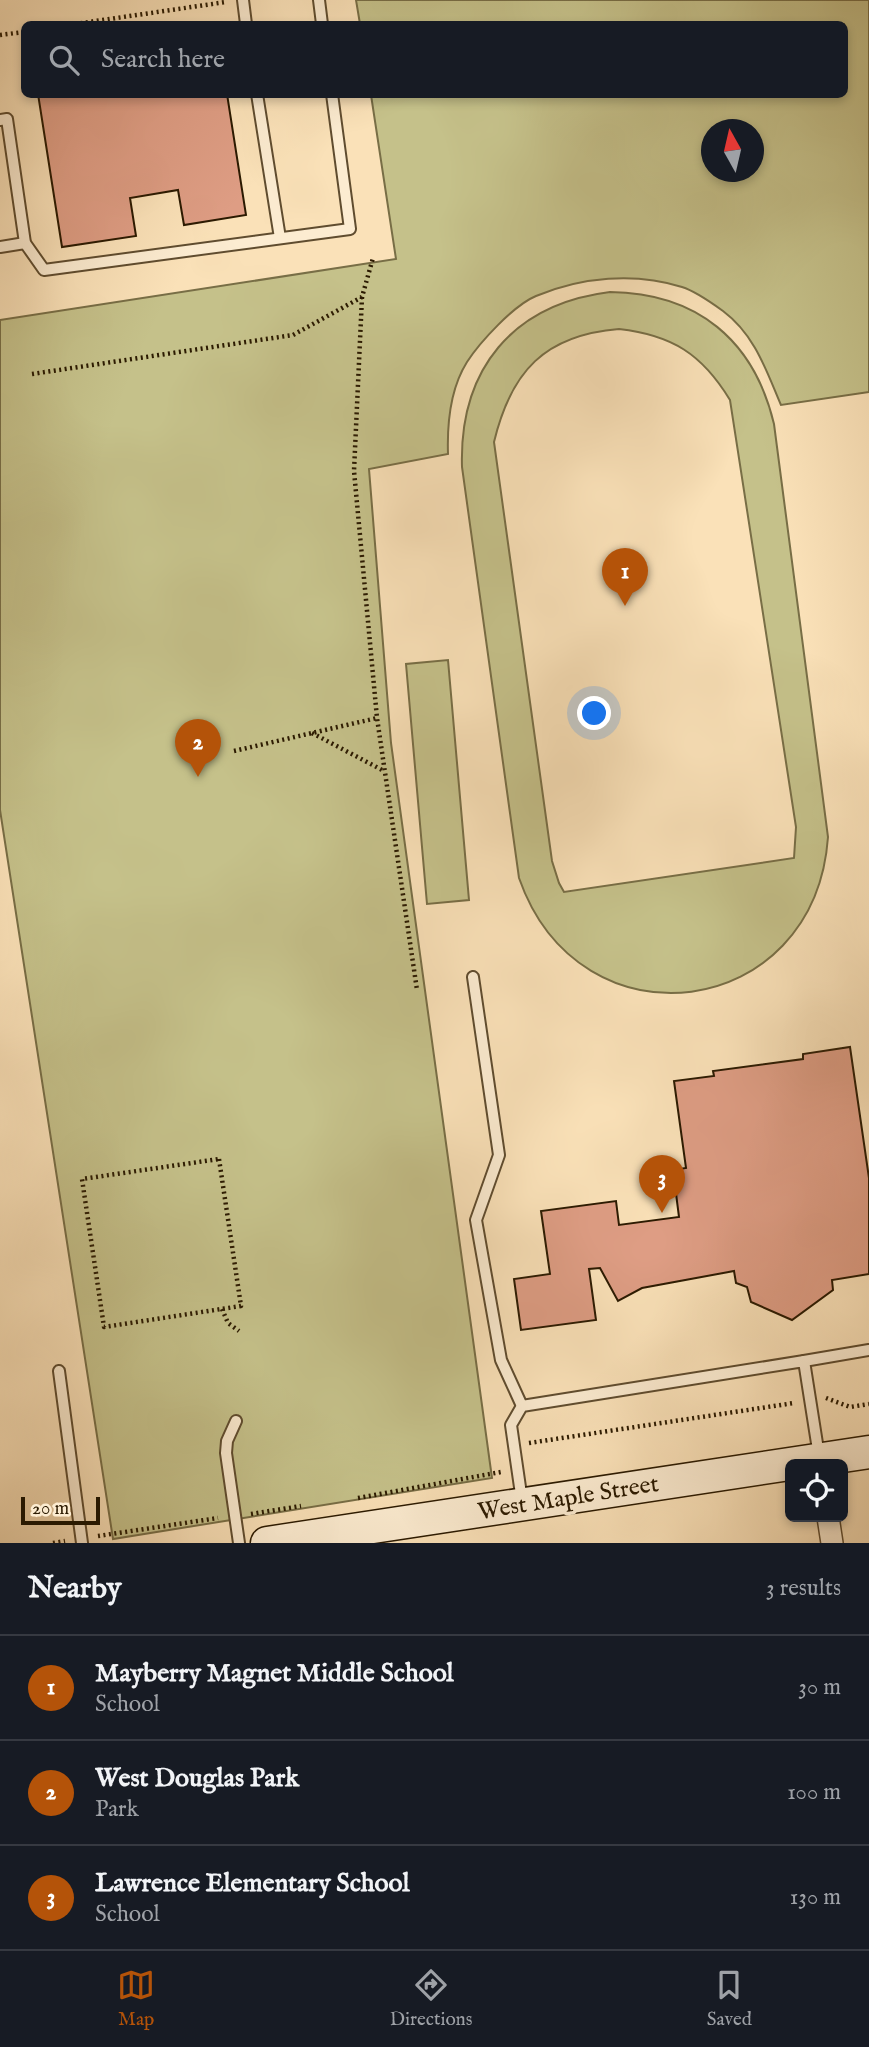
<!DOCTYPE html>
<style>
:root{--surface:#171b24;--page:#20242c;--text:#f1f3f6;--muted:#9ea1a6;--line:#363941;--accent:#b45309}
body{margin:0;font-family:"IM FELL English",serif;background:var(--page);color:var(--text)}
.controls{position:absolute;right:21px;bottom:21px;display:grid;overflow:hidden;border-radius:10px;box-shadow:0 4px 10px #0003}
.controls button{width:63px;height:63px;display:grid;place-items:center;padding:0;border:0;border-bottom:2px solid var(--line);background:var(--surface);color:var(--text);font:35px sans-serif}
.compass{position:absolute;left:701px;top:119px;width:63px;height:63px;border-radius:50%;background:var(--surface);box-shadow:0 4px 10px #0003;rotate:352deg}
.scale{position:absolute;left:21px;bottom:18px;width:79px;box-sizing:border-box;padding-left:7px;border:4px solid #2b1a01;border-top:0;font-size:19px;line-height:24px;white-space:nowrap;color:#2b1a01;-webkit-text-stroke:5px #fcecd1;paint-order:stroke}
.you{position:absolute;left:595px;top:714px;width:24px;height:24px;margin:-18px;border:5px solid #fff;border-radius:50%;background:#1a73e8;box-shadow:0 0 0 10px #1a73e833}
.badge{display:grid;place-items:center;width:46px;height:46px;border-radius:50%;background:var(--accent);color:#fff;font-size:23px;font-weight:700}
.pin{position:absolute;translate:-50% -58px;filter:drop-shadow(0 2px 4px #0008)}
.pin::after{content:'';position:absolute;top:37px;width:24px;height:21px;background:inherit;clip-path:polygon(0 0,100% 0,50% 100%)}
.list{margin:0;padding:0;list-style:none}
h2{display:flex;justify-content:space-between;align-items:center;height:91px;margin:0;padding:0 28px;font-size:30px}
h2 small{font-size:23px;font-weight:400;color:var(--muted)}
.list li{display:grid;grid-template-columns:46px 1fr auto;gap:21px;align-items:center;box-sizing:border-box;height:105px;padding:0 28px;border-top:2px solid var(--line)}
.list b{display:block;font-size:26px;white-space:nowrap}
.list p{margin:0;font-size:23px;white-space:nowrap;color:var(--muted)}
.list em{font-size:23px;font-style:normal;color:var(--muted)}
.icon{flex:none;width:38px;height:38px;fill:none;stroke:currentColor;stroke-width:2;stroke-linecap:round;stroke-linejoin:round}
.map{position:relative;flex:none;width:869px;height:1543px;overflow:hidden}
.search{position:absolute;background:var(--surface);box-shadow:0 4px 10px #0003;left:21px;right:21px;top:21px;height:77px;display:flex;align-items:center;gap:18px;box-sizing:border-box;padding:0 24px;border-radius:10px;color:var(--muted);font-size:26px}
.sheet{height:406px;background:var(--surface)}
nav{display:flex;justify-content:space-around;align-items:center;box-sizing:border-box;height:98px;border-top:2px solid var(--line);background:var(--surface);font-size:19px;color:var(--muted)}
nav a{display:grid;justify-items:center;gap:4px}
nav .on{color:var(--accent)}
.map>svg:first-child{display:block}
.green{fill:#c5c18a;stroke:#786e46;stroke-width:2;fill-rule:evenodd}
.building{fill:#de9d84;stroke:#2b1a01;stroke-width:2}
.lines{fill:none;stroke-linecap:round;stroke-linejoin:round}
.lane-casing{stroke:#5f4c2f;stroke-width:14}
.street-casing{stroke:#5f4c2f;stroke-width:24}
.secondary-casing{stroke:#2b1a01;stroke-width:35}
.path{stroke:#2b1a01;stroke-width:4.5;stroke-dasharray:2 3.5;stroke-linecap:butt}
.lane{stroke:#fcecd1;stroke-width:10}
.street{stroke:#fcecd1;stroke-width:21}
.secondary{stroke:#fcecd1;stroke-width:32}
.labels{text-anchor:middle;stroke-width:7;stroke-linejoin:round;paint-order:stroke}
.street-label{font-size:24px;fill:#2b1a01;stroke:#fcecd1}
</style>
<div class="map">
<svg width="869" height="1543" viewBox="0 0 869 1543">
<rect width="100%" height="100%" fill="#fae1b8"/>
<filter id="stains"><feTurbulence type="fractalNoise" baseFrequency=".00286" numOctaves="4"/><feColorMatrix values="0 0 0 0 .2 0 0 0 0 .09 0 0 0 0 .02 0 0 0 .5 -.17"/></filter>
<radialGradient id="worn" r=".72"><stop offset=".6" stop-color="#630" stop-opacity="0"/><stop offset="1" stop-color="#630" stop-opacity=".3"/></radialGradient>
<g class="green">
<path d="M356,0H869V392L781,405C766,370 755,335 723,311C712,303 695,291 682,287C635,272 581,277 536,296C514,305 480,342 467,362C450,389 447,423 448,454L369,469L391,743L492,1478L113,1539L0,810V320L396,259L371,95L844,94V24H360ZM712,130H754V172H712Z"/>
<path d="M610,292C697,293 754,340 774,424L828,837C815,1021 580,1052 519,878L462,467C459,369 513,304 610,292ZM619,329C672,335 702,354 730,400L796,827L794,858L564,892L559,883L552,861L494,442C511,371 545,335 619,329Z"/>
<path d="M448,660L469,900L427,904L406,664Z"/>
</g>
<g class="building">
<path d="M38,94H227L246,215L184,225L178,190L130,198L136,236L62,247Z"/>
<path d="M850,1047L869,1178V1274L832,1280L833,1290L792,1320L751,1302L747,1287L736,1283L734,1271L642,1288L618,1301L600,1268L589,1269L596,1320L521,1330L514,1279L550,1274L541,1211L616,1201L619,1225L679,1217L673,1170L686,1168L674,1081L714,1076L713,1071L803,1059V1054Z"/>
</g>
<g class="lines">
<defs>
<g id="lane">
<path d="M243,0L246,24"/>
<path d="M319,0L322,24"/>
<path d="M257,94L280,238"/>
<path d="M0,120L7,119L25,243L44,270L350,229L332,94"/>
<path d="M0,247L25,243"/>
<path d="M473,977L499,1155L476,1220L501,1360L522,1406"/>
<path d="M804,1361L869,1350"/>
<path d="M59,1371L82,1543"/>
<path d="M236,1421L227,1441L226,1453L239,1543"/>
<path d="M522,1501L511,1425L522,1406L804,1361L819,1456"/>
</g>
<path id="street" d="M828,1517L832,1543"/>
<path id="secondary" d="M267,1543L869,1452"/>
</defs>
<use href="#lane" class="lane-casing"/>
<use href="#street" class="street-casing"/>
<use href="#secondary" class="secondary-casing"/>
<g class="path">
<path d="M75,24L226,2"/>
<path d="M0,35L24,32"/>
<path d="M362,297L354,471L377,718L417,990"/>
<path d="M32,374L293,335L362,297L373,258"/>
<path d="M312,733L384,771"/>
<path d="M234,751L377,718"/>
<path d="M219,1159L241,1306L104,1327L82,1179Z"/>
<path d="M222,1309L228,1323L239,1331"/>
<path d="M826,1398L850,1407L869,1404"/>
<path d="M529,1443L794,1403"/>
<path d="M358,1498L501,1472"/>
<path d="M251,1514L301,1506"/>
<path d="M98,1536L218,1518"/>
<path d="M53,1543L65,1541"/>
</g>
<use href="#lane" class="lane"/>
<use href="#street" class="street"/>
<use href="#secondary" class="secondary"/>
</g>
<g class="labels">
<g class="street-label">
<text transform="translate(568 1497) rotate(-9)" y="8">West Maple Street</text>
</g>
</g>
<rect width="100%" height="100%" filter="url(#stains)"/>
<rect width="100%" height="100%" fill="url(#worn)"/>
</svg>
<div class="controls">
<button><svg class="icon" aria-label="locate" viewBox="0 0 24 24"><circle cx="12" cy="12" r="6"/><path d="M12 2v4M12 18v4M2 12h4M18 12h4"/></svg></button>
</div>
<svg class="compass" viewBox="-18 -18 36 36"><path d="M0-13l5 13h-10z" fill="#e53935"/><path d="M0 13l5-13h-10z" fill="#9ea1a6"/></svg>
<div class="scale">20 m</div>
<div class="you"></div>
<div class="pin badge" style="left:625px;top:606px">1</div>
<div class="pin badge" style="left:198px;top:777px">2</div>
<div class="pin badge" style="left:662px;top:1213px">3</div>
<div class="search"><svg class="icon" aria-label="search" viewBox="0 0 24 24"><circle cx="10" cy="10" r="6"/><path d="M15 15l6 6"/></svg>Search here</div>
</div>
<section class="sheet">
<h2>Nearby<small>3 results</small></h2>
<ul class="list">
<li><span class="badge">1</span><div><b>Mayberry Magnet Middle School</b><p>School</p></div><em>30 m</em></li>
<li><span class="badge">2</span><div><b>West Douglas Park</b><p>Park</p></div><em>100 m</em></li>
<li><span class="badge">3</span><div><b>Lawrence Elementary School</b><p>School</p></div><em>130 m</em></li>
</ul>
</section>
<nav>
<a class="on"><svg class="icon" aria-label="map" viewBox="0 0 24 24"><path d="M3 6l6-2 6 2 6-2v14l-6 2-6-2-6 2zM9 4v14M15 6v14"/></svg>Map</a>
<a><svg class="icon" aria-label="directions" viewBox="0 0 24 24"><path d="M12 3l9 9-9 9-9-9zM9 14v-3h6M13 9l2 2-2 2"/></svg>Directions</a>
<a><svg class="icon" aria-label="saved" viewBox="0 0 24 24"><path d="M7 4h10v16l-5-4-5 4z"/></svg>Saved</a>
</nav>
